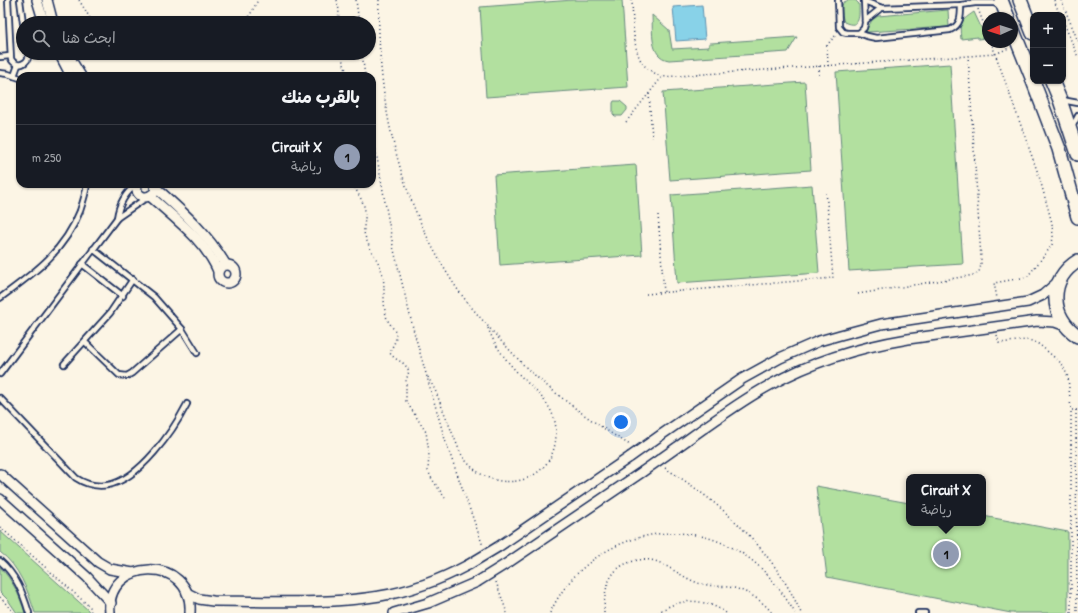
<!DOCTYPE html>
<html lang="ar">
<meta charset="utf-8">
<style>
:root{--surface:#171b24;--page:#242831;--text:#f1f3f6;--muted:#9ea1a6;--line:#363941;--accent:#919bb2}
body{margin:0;font-family:"Patrick Hand","Playpen Sans Arabic",sans-serif;background:var(--page);color:var(--text);direction:rtl}
.controls{position:absolute;right:12px;top:12px;display:grid;overflow:hidden;border-radius:8px;box-shadow:0 1px 3px #0004}
.controls button{width:36px;height:36px;display:grid;place-items:center;padding:0;border:0;border-bottom:1px solid var(--line);background:var(--surface);color:var(--text);font:20px sans-serif}
.compass{position:absolute;left:982px;top:12px;width:36px;height:36px;border-radius:50%;background:var(--surface);box-shadow:0 1px 3px #0004;rotate:267deg}
.you{position:absolute;left:621px;top:422px;width:14px;height:14px;margin:-10px;border:3px solid #fff;border-radius:50%;background:#1a73e8;box-shadow:0 0 0 6px #1a73e833}
.badge{display:grid;place-items:center;width:26px;height:26px;border-radius:50%;background:var(--accent);color:#111;font-size:13px;font-weight:700}
.pin{position:absolute;translate:-50% -50%;border:2px solid #fff;box-shadow:0 1px 4px #0006}
.popup{position:absolute;left:906px;top:474px;width:80px;height:52px;box-sizing:border-box;display:grid;place-content:center;border-radius:8px;background:var(--surface);filter:drop-shadow(0 1px 3px #0005);font-size:13px;white-space:nowrap;color:var(--muted)}
.popup b{font-size:15px;color:var(--text)}
.popup::after{content:'';position:absolute;left:50%;top:100%;margin-left:-8px;border:8px solid transparent;border-top-color:var(--surface)}
.list{margin:0;padding:0;list-style:none}
h2{display:flex;justify-content:space-between;align-items:center;height:52px;margin:0;padding:0 16px;font-size:17px}
h2 small{font-size:13px;font-weight:400;color:var(--muted)}
.list li{display:grid;grid-template-columns:26px 1fr auto;gap:12px;align-items:center;box-sizing:border-box;height:64px;padding:0 16px;border-top:1px solid var(--line)}
.list b{display:block;font-size:15px;white-space:nowrap}
.list p{margin:0;font-size:13px;white-space:nowrap;color:var(--muted)}
.list em{font-size:13px;font-style:normal;color:var(--muted)}
.icon{flex:none;width:22px;height:22px;fill:none;stroke:currentColor;stroke-width:2;stroke-linecap:round;stroke-linejoin:round}
.map{position:relative;flex:none;width:1078px;height:613px;overflow:hidden;direction:ltr}
.search{position:absolute;background:var(--surface);box-shadow:0 1px 3px #0004;left:16px;top:16px;width:360px;height:44px;display:flex;align-items:center;gap:10px;box-sizing:border-box;padding:0 14px;border-radius:22px;color:var(--muted);font-size:15px}
.panel{position:absolute;background:var(--surface);box-shadow:0 1px 3px #0004;left:16px;top:72px;width:360px;height:116px;border-radius:12px;direction:rtl}
.map>svg:first-child{display:block}
.green{fill:#b2e09f;stroke:#66887e}
.water{fill:#88d2e8;stroke:#5c91b1}
.lines{fill:none;stroke-linecap:round;stroke-linejoin:round}
.service-casing{stroke:#1b2f5e;stroke-width:8}
.minor-casing{stroke:#1b2f5e;stroke-width:12}
.secondary-casing{stroke:#1b2f5e;stroke-width:16}
.path{stroke:#1b2f5e;stroke-width:1.5;stroke-dasharray:1 3;stroke-linecap:butt}
.service{stroke:#fcf5e5;stroke-width:4.5}
.minor{stroke:#fcf5e5;stroke-width:9}
.secondary{stroke:#fcf5e5;stroke-width:13}
.minor-bridge-casing{stroke:#1b2f5e;stroke-width:12;stroke-linecap:butt}
.minor-bridge{stroke:#fcf5e5;stroke-width:9}
</style>
<div class="map">
<svg width="1078" height="613" viewBox="0 0 1078 613">
<rect width="100%" height="100%" fill="#fcf5e5"/>
<filter id="ink" filterUnits="userSpaceOnUse"><feTurbulence type="fractalNoise" baseFrequency=".025" numOctaves="2"/><feDisplacementMap in="SourceGraphic" scale="8" xChannelSelector="R" yChannelSelector="G"/><feConvolveMatrix kernelMatrix="1 2 1 2 8 2 1 2 1" color-interpolation-filters="sRGB"/></filter>
<g filter="url(#ink)">
<g class="green">
<path d="M573,0H622L628,87L486,97L480,7Z"/>
<path d="M855,0L859,4C859,15 861,30 844,22C842,17 840,5 844,2C847,0 852,0 855,0Z"/>
<path d="M948,10L949,26L947,27L867,32L866,31L872,20L878,16Z"/>
<path d="M974,12L986,38L978,39V37L961,39C959,22 961,21 974,12Z"/>
<path d="M652,15L669,30L672,49L709,47V43H711L797,37L788,52L669,60C649,57 653,31 652,15Z"/>
<path d="M950,64L963,264L849,271L836,72Z"/>
<path d="M805,82L811,170L670,180L663,92Z"/>
<path d="M614,101H620L627,107V110L622,116H615L613,114V103Z"/>
<path d="M636,165L642,255L500,265L494,175Z"/>
<path d="M812,185L819,273L677,283L671,195Z"/>
<path d="M816,486L909,503V523H983V516L1068,532V613H1011L827,577Z"/>
<path d="M0,531L88,610L89,613H35C28,591 19,566 0,552Z"/>
<path d="M0,567C13,581 19,594 25,613H17L8,600L0,592Z"/>
</g>
<path class="water" d="M702,5L705,39L676,41L673,7Z"/>
<g class="lines">
<defs>
<g id="service">
<path d="M8,0L11,59C17,69 29,64 29,53"/>
<path d="M20,0L23,23"/>
<path d="M838,0L839,27L843,32L847,33H859L864,28L865,23L864,0"/>
<path d="M864,1L882,8L961,5L975,3H994L1000,6"/>
<path d="M865,21L881,8"/>
<path d="M859,33L867,36L876,38L950,30C961,25 961,17 961,5"/>
<path d="M0,57L10,56"/>
<path d="M0,73L8,74L20,78"/>
<path d="M14,76L18,65"/>
<path d="M1062,100L1078,103"/>
<path d="M1072,127L1078,116"/>
<path d="M117,218C119,203 125,193 137,184"/>
<path d="M93,249L154,297L182,329L197,353"/>
<path d="M82,264L123,296"/>
<path d="M0,298C34,273 64,252 80,211C83,202 86,193 87,184"/>
<path d="M85,342L119,375L127,376L132,373L182,329"/>
<path d="M64,364L110,313L133,279"/>
<path d="M0,374L117,218L146,198"/>
<path d="M0,398L76,478C85,484 96,487 108,485C140,479 173,431 187,404"/>
<path d="M0,561C16,575 23,593 29,613"/>
<path d="M918,613H925"/>
</g>
<g id="minor">
<path d="M37,0L44,23"/>
<path d="M47,0L53,23"/>
<path d="M59,53L71,76"/>
<path d="M67,53L81,76"/>
<path d="M137,184C134,196 146,201 154,193"/>
<path d="M155,187C183,212 207,233 226,265"/>
<path d="M150,196C174,218 205,240 218,271"/>
<circle cx="227" cy="274" r="9"/>
<path d="M661,435L742,379L780,358L819,341L840,335L881,324L1028,302L1043,295L1059,281"/>
<path d="M676,448C707,426 737,403 770,385C813,361 860,347 908,339L1037,321L1055,322L1066,326"/>
<path d="M0,474L98,562L110,569L133,573"/>
<path d="M0,499L87,577L111,603"/>
<path d="M498,547L630,457"/>
<path d="M509,562L642,472"/>
<path d="M187,593L199,599L213,601C267,601 326,605 380,596C411,591 440,580 468,565"/>
<path d="M110,613C104,557 194,554 190,613"/>
<path d="M394,613L428,603L477,582"/>
</g>
<g id="secondary">
<path d="M1001,0L1008,18"/>
<path d="M1020,0L1033,33"/>
<path d="M1012,28L1033,80"/>
<path d="M1033,81L1059,149L1078,217"/>
<path d="M1052,81L1060,100L1078,154"/>
<path d="M1078,261C1048,279 1049,317 1078,336"/>
</g>
</defs>
<use href="#service" class="service-casing"/>
<use href="#minor" class="minor-casing"/>
<use href="#secondary" class="secondary-casing"/>
<g class="path">
<path d="M79,0L93,23"/>
<path d="M337,0L339,10L338,23"/>
<path d="M356,0L359,23"/>
<path d="M379,0C376,102 400,205 458,290C471,308 486,324 501,341C511,351 520,362 530,371C561,399 595,424 630,445"/>
<path d="M632,0C633,18 632,49 643,64C648,70 655,73 661,77"/>
<path d="M1054,0L1060,15"/>
<path d="M1061,0L1078,41"/>
<path d="M978,9L988,35"/>
<path d="M1063,21L1078,57"/>
<path d="M244,23L250,15L258,0"/>
<path d="M991,42L1039,176L1052,223L1053,236L1052,245L1044,256L1027,277L994,283L997,298"/>
<path d="M137,53C158,59 179,60 200,53"/>
<path d="M340,53L348,76"/>
<path d="M362,53L365,76"/>
<path d="M819,66V78"/>
<path d="M828,66L827,45L836,35"/>
<path d="M649,94L652,138"/>
<path d="M626,122L662,77L968,56L995,54L1009,48"/>
<path d="M372,130L393,246L414,332L446,443L483,546"/>
<path d="M353,184C357,193 365,203 365,212C366,220 362,228 365,236C369,249 378,259 382,272C386,287 382,301 386,315C387,323 396,329 396,336C396,343 391,347 390,353C396,362 403,359 409,371L406,381V401L426,432L429,452L428,471L432,479L445,498"/>
<path d="M658,215L664,293"/>
<path d="M646,294L833,278L826,190"/>
<path d="M858,294L974,275L979,272L981,265V258L968,56"/>
<path d="M997,335L999,343L1026,340L1033,341L1040,345L1062,364L1068,377L1071,410"/>
<path d="M428,377L435,390L460,452C487,500 557,487 556,432C556,404 533,390 516,371C504,358 494,344 488,328"/>
<path d="M1076,410L1077,613"/>
<path d="M665,468C722,503 774,551 801,613"/>
<path d="M0,527L90,607L91,613"/>
<path d="M496,582L507,613"/>
<path d="M0,597L14,613"/>
<path d="M550,613C583,540 675,509 743,554C766,569 781,590 795,613"/>
<path d="M604,613C604,589 608,567 634,561C641,559 651,559 658,562C672,568 684,578 698,583C708,586 719,586 728,587C745,589 762,600 772,613"/>
<path d="M658,613C679,597 705,598 726,613"/>
<path d="M1071,613V410H1078"/>
</g>
<use href="#service" class="service"/>
<use href="#minor" class="minor"/>
<use href="#secondary" class="secondary"/>
<defs>
<g id="minor-bridge">
<path d="M630,457L661,435"/>
<path d="M642,472L676,448"/>
<path d="M468,565L498,547"/>
<path d="M477,582L509,562"/>
</g>
</defs>
<use href="#minor-bridge" class="minor-bridge-casing"/>
<use href="#minor-bridge" class="minor-bridge"/>
</g>
</g>
</svg>
<div class="controls">
<button>+</button>
<button>−</button>
</div>
<svg class="compass" viewBox="-18 -18 36 36"><path d="M0-13l5 13h-10z" fill="#e53935"/><path d="M0 13l5-13h-10z" fill="#9ea1a6"/></svg>
<div class="you"></div>
<div class="pin badge" style="left:946px;top:554px">1</div>
<div class="popup"><b>Circuit X</b>رياضة</div>
<div class="search"><svg class="icon" aria-label="search" viewBox="0 0 24 24"><circle cx="10" cy="10" r="6"/><path d="M15 15l6 6"/></svg>ابحث هنا</div>
<section class="panel">
<h2>بالقرب منك<small></small></h2>
<ul class="list">
<li><span class="badge">1</span><div><b>Circuit X</b><p>رياضة</p></div><em>250 m</em></li>
</ul>
</section>
</div>
